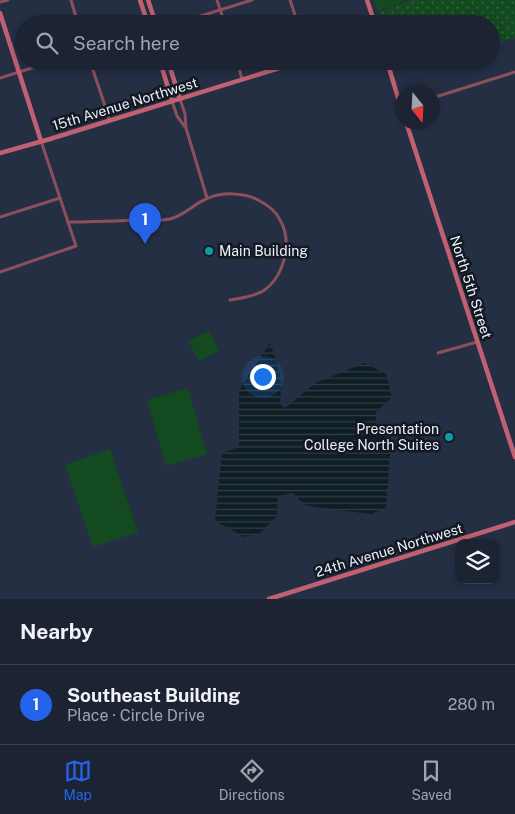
<!DOCTYPE html>
<meta charset="utf-8">
<style>
:root{--surface:#1c2333;--page:#292f3f;--text:#f1f3f6;--muted:#a0a4ac;--line:#3a404e;--accent:#2563eb}
body{margin:0;font-family:"Public Sans",sans-serif;background:var(--page);color:var(--text)}
.controls{position:absolute;right:15px;bottom:15px;display:grid;overflow:hidden;border-radius:10px;box-shadow:0 2px 8px #0003}
.controls button{width:45px;height:45px;display:grid;place-items:center;padding:0;border:0;border-bottom:1px solid var(--line);background:var(--surface);color:var(--text);font:25px sans-serif}
.compass{position:absolute;left:395px;top:85px;width:45px;height:45px;border-radius:50%;background:var(--surface);box-shadow:0 2px 8px #0003;rotate:162deg}
.you{position:absolute;left:262px;top:376px;width:18px;height:18px;margin:-12px;border:4px solid #fff;border-radius:50%;background:#1a73e8;box-shadow:0 0 0 8px #1a73e833}
.badge{display:grid;place-items:center;width:32px;height:32px;border-radius:50%;background:var(--accent);color:#fff;font-size:16px;font-weight:700}
.pin{position:absolute;translate:-50% -41px;filter:drop-shadow(0 1px 2px #0008)}
.pin::after{content:'';position:absolute;top:26px;width:18px;height:15px;background:inherit;clip-path:polygon(0 0,100% 0,50% 100%)}
.list{margin:0;padding:0;list-style:none}
h2{display:flex;justify-content:space-between;align-items:center;height:65px;margin:0;padding:0 20px;font-size:21px}
h2 small{font-size:16px;font-weight:400;color:var(--muted)}
.list li{display:grid;grid-template-columns:32px 1fr auto;gap:15px;align-items:center;box-sizing:border-box;height:80px;padding:0 20px;border-top:1px solid var(--line)}
.list b{display:block;font-size:19px;white-space:nowrap}
.list p{margin:0;font-size:16px;white-space:nowrap;color:var(--muted)}
.list em{font-size:16px;font-style:normal;color:var(--muted)}
.icon{flex:none;width:28px;height:28px;fill:none;stroke:currentColor;stroke-width:2;stroke-linecap:round;stroke-linejoin:round}
.map{position:relative;flex:none;width:515px;height:599px;overflow:hidden}
.search{position:absolute;background:var(--surface);box-shadow:0 2px 8px #0003;left:15px;right:15px;top:15px;height:55px;display:flex;align-items:center;gap:12px;box-sizing:border-box;padding:0 18px;border-radius:28px;color:var(--muted);font-size:19px}
.sheet{height:145px;background:var(--surface)}
nav{display:flex;justify-content:space-around;align-items:center;box-sizing:border-box;height:70px;border-top:1px solid var(--line);background:var(--surface);font-size:14px;color:var(--muted)}
nav a{display:grid;justify-items:center;gap:2px}
nav .on{color:var(--accent)}
.map>svg:first-child{display:block}
.grass{fill:#134a20}
.park{fill:url(#park-dots)}
.water{fill:url(#water-rules)}
.lines{fill:none;stroke-linecap:round;stroke-linejoin:round}
.street{stroke:#8d505a;stroke-width:3}
.secondary{stroke:#c06071;stroke-width:4.5}
.culture-dot{fill:#0f9aa8;stroke:#131821;stroke-width:2}
.labels{text-anchor:middle;stroke-width:5;stroke-linejoin:round;paint-order:stroke}
.street-label{font-size:14px;fill:#e9f0fe;stroke:#131821}
.poi-label{font-size:14px;fill:#e9f0fe;stroke:#131821;text-anchor:start}
</style>
<div class="map">
<svg width="515" height="599" viewBox="0 0 515 599">
<defs>
<pattern id="park-dots" width="8" height="8" patternUnits="userSpaceOnUse" patternTransform="scale(1.25)"><rect width="8" height="8" fill="#134a20"/><path d="M2 2h.1M6 6h.1" fill="none" stroke="#356441" stroke-width="1.8" stroke-linecap="round"/></pattern>
<pattern id="water-rules" width="6" height="5" patternUnits="userSpaceOnUse" patternTransform="scale(1.25)"><rect width="6" height="5" fill="#0f1e24"/><path d="M0 2.5h6" fill="none" stroke="#323f45"/></pattern>
</defs>
<rect width="100%" height="100%" fill="#252f44"/>
<g class="grass">
<path d="M374,0H407L378,12Z"/>
<path d="M209,331L219,351L199,361L188,341Z"/>
<path d="M188,388L207,454L166,466L147,400Z"/>
<path d="M110,449L138,532L93,547L65,465Z"/>
</g>
<path class="park" d="M412,0H515V38L491,45V24H452L449,14L416,24H384L380,12Z"/>
<path class="water" d="M270,343C279,368 283,378 280,404L285,408L317,382L365,363L386,374L392,397L376,412V431L384,433L390,455L386,507L372,514L336,510L304,505L293,493L278,496L277,516L259,534L244,537L215,521L222,453L239,447V390Z"/>
<g class="lines">
<g class="street">
<path d="M71,0L78,24"/>
<path d="M217,0L225,24"/>
<path d="M290,0L298,24"/>
<path d="M0,2L8,0"/>
<path d="M175,24L252,0"/>
<path d="M429,24L436,22"/>
<path d="M90,61L110,121"/>
<path d="M237,61L242,79"/>
<path d="M0,78L54,61"/>
<path d="M432,98L515,72"/>
<path d="M180,99L185,114L186,128L207,198"/>
<path d="M172,101L177,116L185,127"/>
<path d="M0,217L60,198"/>
<path d="M68,222C90,222 113,221 136,220C147,220 159,221 170,219C183,216 194,204 206,199C221,192 243,192 258,200C266,204 276,211 280,220C293,242 284,277 263,291C253,297 241,298 230,300"/>
<path d="M0,272L76,246L41,141"/>
<path d="M438,353L477,342"/>
</g>
<g class="secondary">
<path d="M140,0L148,24"/>
<path d="M148,0L156,24"/>
<path d="M367,0L375,24"/>
<path d="M0,13L41,141"/>
<path d="M160,61L172,101"/>
<path d="M168,61L180,99"/>
<path d="M387,61L402,111"/>
<path d="M406,122L515,457"/>
<path d="M0,153L50,139L302,61"/>
<path d="M269,599L515,522"/>
</g>
</g>
<g class="culture-dot">
<circle cx="209" cy="251" r="5"/>
<circle cx="449" cy="437" r="5"/>
</g>
<g class="labels">
<g class="street-label">
<text transform="translate(125 104) rotate(-17)" y="5">15th Avenue Northwest</text>
<text transform="translate(471 287) rotate(72)" y="5">North 5th Street</text>
<text transform="translate(389 550) rotate(-17)" y="5">24th Avenue Northwest</text>
</g>
<g class="poi-label">
<text x="219" y="256">Main Building</text>
<text x="439" y="434" text-anchor="end">Presentation<tspan x="439" dy="16">College North Suites</tspan></text>
</g>
</g>
</svg>
<div class="controls">
<button><svg class="icon" aria-label="layers" viewBox="0 0 24 24"><path d="M12 4l9 5-9 5-9-5zM3 14l9 5 9-5"/></svg></button>
</div>
<svg class="compass" viewBox="-18 -18 36 36"><path d="M0-13l5 13h-10z" fill="#e53935"/><path d="M0 13l5-13h-10z" fill="#a0a4ac"/></svg>
<div class="you"></div>
<div class="pin badge" style="left:145px;top:244px">1</div>
<div class="search"><svg class="icon" aria-label="search" viewBox="0 0 24 24"><circle cx="10" cy="10" r="6"/><path d="M15 15l6 6"/></svg>Search here</div>
</div>
<section class="sheet">
<h2>Nearby<small></small></h2>
<ul class="list">
<li><span class="badge">1</span><div><b>Southeast Building</b><p>Place · Circle Drive</p></div><em>280 m</em></li>
</ul>
</section>
<nav>
<a class="on"><svg class="icon" aria-label="map" viewBox="0 0 24 24"><path d="M3 6l6-2 6 2 6-2v14l-6 2-6-2-6 2zM9 4v14M15 6v14"/></svg>Map</a>
<a><svg class="icon" aria-label="directions" viewBox="0 0 24 24"><path d="M12 3l9 9-9 9-9-9zM9 14v-3h6M13 9l2 2-2 2"/></svg>Directions</a>
<a><svg class="icon" aria-label="saved" viewBox="0 0 24 24"><path d="M7 4h10v16l-5-4-5 4z"/></svg>Saved</a>
</nav>
